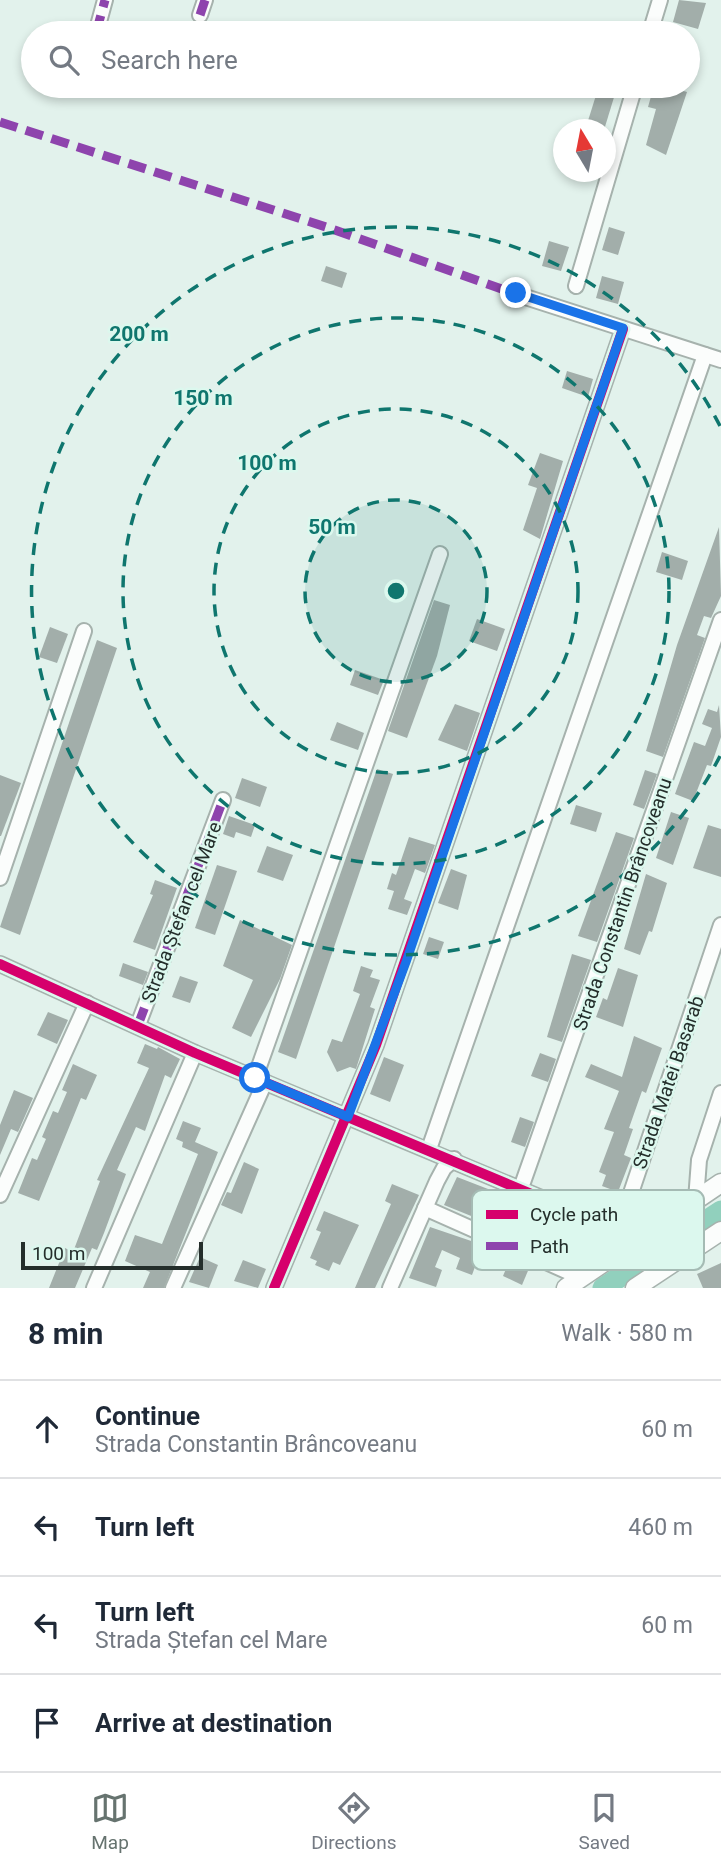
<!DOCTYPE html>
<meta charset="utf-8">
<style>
:root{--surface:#fff;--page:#f2f2f3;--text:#1f2937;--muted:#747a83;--line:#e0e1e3;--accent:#66736f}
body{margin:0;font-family:Roboto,sans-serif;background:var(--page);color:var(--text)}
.compass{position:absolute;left:553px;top:119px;width:63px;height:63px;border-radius:50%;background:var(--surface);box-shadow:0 4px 10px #0003;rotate:350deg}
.scale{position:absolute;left:21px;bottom:18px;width:182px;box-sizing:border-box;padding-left:7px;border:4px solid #242e2b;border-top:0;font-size:19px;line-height:24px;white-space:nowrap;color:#242e2b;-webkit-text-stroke:5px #dcf8ee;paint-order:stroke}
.stop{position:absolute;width:21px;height:21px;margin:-16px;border:5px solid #1a73e8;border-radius:50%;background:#fff}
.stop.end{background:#1a73e8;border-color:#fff;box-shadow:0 2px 7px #0008}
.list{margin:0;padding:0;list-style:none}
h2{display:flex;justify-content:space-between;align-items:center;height:91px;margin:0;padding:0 28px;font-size:30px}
h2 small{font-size:23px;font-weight:400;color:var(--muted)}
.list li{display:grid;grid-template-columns:46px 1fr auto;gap:21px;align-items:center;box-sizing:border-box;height:98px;padding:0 28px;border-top:2px solid var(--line)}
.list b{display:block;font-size:26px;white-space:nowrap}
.list p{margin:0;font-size:23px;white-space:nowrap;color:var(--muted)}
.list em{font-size:23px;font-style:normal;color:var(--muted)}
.icon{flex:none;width:38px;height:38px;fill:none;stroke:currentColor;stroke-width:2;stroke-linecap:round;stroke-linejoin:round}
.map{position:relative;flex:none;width:721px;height:1288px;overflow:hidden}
.search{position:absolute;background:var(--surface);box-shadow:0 4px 10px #0003;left:21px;right:21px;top:21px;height:77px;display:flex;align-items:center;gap:18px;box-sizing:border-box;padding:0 24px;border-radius:38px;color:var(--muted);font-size:26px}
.sheet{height:483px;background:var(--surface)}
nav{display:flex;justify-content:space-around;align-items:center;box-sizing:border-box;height:98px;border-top:2px solid var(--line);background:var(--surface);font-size:19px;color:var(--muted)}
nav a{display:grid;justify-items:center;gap:4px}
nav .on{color:var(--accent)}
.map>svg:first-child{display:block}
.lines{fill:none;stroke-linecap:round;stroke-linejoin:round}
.river{stroke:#91d0bd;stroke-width:21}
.building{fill:#a2aeaa}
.minor-casing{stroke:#a6b2ad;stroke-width:18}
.tertiary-casing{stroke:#a6b2ad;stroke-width:21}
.minor{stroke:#fbfdfc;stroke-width:14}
.tertiary{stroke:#fbfdfc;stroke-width:18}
.quiet{stroke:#8e44ad;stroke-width:9;stroke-dasharray:18 9;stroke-linecap:butt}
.cycleway-casing{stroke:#dcf8ee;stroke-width:15}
.cycleway{stroke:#d6006c;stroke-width:10}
.route{stroke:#1a73e8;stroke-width:9}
.ring{fill:none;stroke:#0f766e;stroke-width:3.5;stroke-dasharray:12 9}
.labels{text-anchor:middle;stroke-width:5;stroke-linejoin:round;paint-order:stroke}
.street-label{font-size:19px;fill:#242e2b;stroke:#dcf8ee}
.key{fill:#dcf8ee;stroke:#a5bbb4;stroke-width:2}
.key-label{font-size:19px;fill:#242e2b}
.centre{fill:#0f766e;stroke:#dcf8ee;stroke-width:3.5}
.ring-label{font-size:21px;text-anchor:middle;font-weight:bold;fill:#0f766e;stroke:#dcf8ee;stroke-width:5;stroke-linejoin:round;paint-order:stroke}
</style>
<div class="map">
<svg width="721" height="1288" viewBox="0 0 721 1288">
<rect width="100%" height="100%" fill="#e2f2ec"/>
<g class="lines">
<path class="river" d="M603,1288L721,1211"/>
</g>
<g class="building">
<path d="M679,0L706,3L698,29L673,22Z"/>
<path d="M654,86H681L680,90L687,92L666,155L646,145L656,109L648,107Z"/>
<path d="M598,89L615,94L604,130L586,127Z"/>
<path d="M609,227L625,232L618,255L602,250Z"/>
<path d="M549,241L569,247L561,271L542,266Z"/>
<path d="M326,266L347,273L342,288L321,281Z"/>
<path d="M602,276L624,282L618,304L596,298Z"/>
<path d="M567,371L593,379L588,397L562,388Z"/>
<path d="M540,453L563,461L540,539L523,530L537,488L528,485Z"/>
<path d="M719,527L721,596L711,618L704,616L697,635L705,638L663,757L646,751L677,645Z"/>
<path d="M662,552L688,561L682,580L656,572Z"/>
<path d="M434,600L450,605L437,656L407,738L388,731Z"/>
<path d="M477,619L505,629L497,651L469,641Z"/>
<path d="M50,627L68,634L57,663L39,657Z"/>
<path d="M97,640L117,648L20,935L0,927Z"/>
<path d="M355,670L384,680L378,695L350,685Z"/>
<path d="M455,704L480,713L467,751L438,740Z"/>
<path d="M719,705L721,737L711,766L707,765L693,801L675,794L694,742L705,746L712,728L702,724L708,709L717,712Z"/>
<path d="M337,722L364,733L358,750L330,740Z"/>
<path d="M377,769L393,774L296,1059L278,1052Z"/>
<path d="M645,770L657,774L644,809L633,805Z"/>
<path d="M0,775L21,783L1,836H0Z"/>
<path d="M242,778L267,787L260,807L235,798Z"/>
<path d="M576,805L602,813L596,832L570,824Z"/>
<path d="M671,812L689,818L673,865L656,858Z"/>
<path d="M229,816L255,825L251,837L236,832L234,838L223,834Z"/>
<path d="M708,825L721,829V877L693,868Z"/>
<path d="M616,832L634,838L597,942L578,936Z"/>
<path d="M409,837L435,845L425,873L415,869L404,899L412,902L407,915L388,909L394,891L387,889L392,873L396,875Z"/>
<path d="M267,846L293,855L283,881L257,872Z"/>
<path d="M217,865L237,871L215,935L195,928Z"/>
<path d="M451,869L467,875L458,910L438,903Z"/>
<path d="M646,874L667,883L652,932L649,931L640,955L624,949Z"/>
<path d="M155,880L177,888L155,950L133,942L153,895L150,894Z"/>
<path d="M240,920L292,945L280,979L251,1037L232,1028L253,980L223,966Z"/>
<path d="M429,937L444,942L438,959L423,954Z"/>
<path d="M572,954L591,960L562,1042L547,1037Z"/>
<path d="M123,963L148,972L143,985L119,976Z"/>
<path d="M361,966L373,970L370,977L380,980L370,1007L375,1009L356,1069L350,1067L337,1072L327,1052L332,1039L342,1042L360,994L353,991Z"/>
<path d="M618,968L638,975L623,1027L596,1017L603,998L607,1000Z"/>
<path d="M180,976L198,982L190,1003L172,997Z"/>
<path d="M48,1012L68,1020L57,1044L37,1035Z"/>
<path d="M634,1036L662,1048L646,1093L642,1091L629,1128L633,1129L624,1155L631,1158L618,1192L602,1186L606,1175L599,1172L614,1132L604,1129L619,1091L585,1077L591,1064L622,1077Z"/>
<path d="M145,1044L157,1049L158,1047L180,1059L171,1078L165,1075L145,1131L136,1127L117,1170L126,1174L104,1233L97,1250L92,1248L75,1288H49L65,1248L73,1252L100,1181L97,1180L149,1068L137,1063Z"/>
<path d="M540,1053L556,1059L548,1082L531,1076Z"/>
<path d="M384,1057L404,1065L390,1102L370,1094Z"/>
<path d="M73,1064L97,1075L86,1100L81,1098L39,1201L18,1193L32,1158L37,1160L46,1139L42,1137L53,1111L58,1113L67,1092L62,1090Z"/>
<path d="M14,1090L33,1098L18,1132L11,1129L0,1155V1125Z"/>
<path d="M520,1117L534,1122L525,1147L511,1142Z"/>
<path d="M183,1121L201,1128L195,1142L218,1152L164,1288H143L150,1272L125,1261L135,1235L162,1244L198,1154L182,1147L183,1142L176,1139Z"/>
<path d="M244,1162L259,1169L242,1214L221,1205L227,1192L231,1193Z"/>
<path d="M457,1177L581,1225L573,1242L549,1231L543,1245L444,1205Z"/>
<path d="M392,1184L419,1195L375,1288H355L391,1204L385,1201Z"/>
<path d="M324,1211L359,1225L340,1265L333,1262L329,1271L315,1265L317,1261L310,1258L321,1232L316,1230Z"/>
<path d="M430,1227L483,1245L472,1275L456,1269L460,1258L442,1250L435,1267L442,1270L436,1287L409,1278Z"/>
<path d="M200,1257L218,1265L209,1288L189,1282Z"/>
<path d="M511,1257L530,1266L522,1285L503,1276Z"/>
<path d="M243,1260L266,1269L258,1288L234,1281Z"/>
<path d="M721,1263V1288H703L697,1274Z"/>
</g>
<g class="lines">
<defs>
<g id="minor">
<path d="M200,15L205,0"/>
<path d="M96,33L105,0"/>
<path d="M650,33L660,0"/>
<path d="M576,286L635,86"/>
<path d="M516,294L721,360"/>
<path d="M0,878L84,631"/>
<path d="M0,964L195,1053L639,1239"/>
<path d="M138,1025L223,800"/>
<path d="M255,1078L440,554"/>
<path d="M429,1149L705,355"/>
<path d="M521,1188L721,620"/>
<path d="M0,1195L87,1003"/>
<path d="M696,1200L699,1160L721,1093"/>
<path d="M425,1208L582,1278"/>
<path d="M639,1239L630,1217L631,1193L721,925"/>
<path d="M94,1288L195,1053"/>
<path d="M173,1288L265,1082"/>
<path d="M274,1288L376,1045L623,329"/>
<path d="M390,1288L437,1181L444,1168L454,1159"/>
</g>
<g id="tertiary">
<path d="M566,1288L721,1183"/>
<path d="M635,1288L721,1231"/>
</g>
</defs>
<use href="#minor" class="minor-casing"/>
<use href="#tertiary" class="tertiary-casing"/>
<use href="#minor" class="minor"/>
<use href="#tertiary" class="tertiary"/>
<g class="quiet">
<path d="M200,15L205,0"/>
<path d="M96,33L105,0"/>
<path d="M0,122L326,227L516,294"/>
<path d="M138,1025L223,800"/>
</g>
<defs>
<g id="cycleway">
<path d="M0,964L195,1053L639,1239"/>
<path d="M274,1288L376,1045L623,329"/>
</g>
</defs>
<use href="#cycleway" class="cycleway-casing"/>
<use href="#cycleway" class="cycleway"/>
</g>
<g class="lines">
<path class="route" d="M255,1078L348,1117L406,962L623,328L516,293"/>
</g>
<circle cx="396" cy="591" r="91" fill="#0f766e" fill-opacity=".12"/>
<g class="ring">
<circle cx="396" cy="591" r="91"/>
<circle cx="396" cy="591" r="182"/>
<circle cx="396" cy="591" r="273"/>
<path d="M720 756A364 364 0 1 1 720 426"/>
</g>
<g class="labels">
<g class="street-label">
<text transform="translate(622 904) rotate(-71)" y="7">Strada Constantin Brâncoveanu</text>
<text transform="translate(181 912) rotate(-69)" y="7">Strada Ștefan cel Mare</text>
<text transform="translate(668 1082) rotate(-71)" y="7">Strada Matei Basarab</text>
</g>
</g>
<rect x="472" y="1190" width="232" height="80" rx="10" class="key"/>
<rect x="486" y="1210" width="32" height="9" fill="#d6006c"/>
<rect x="486" y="1242" width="32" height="8" fill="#8e44ad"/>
<g class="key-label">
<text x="530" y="1221">Cycle path</text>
<text x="530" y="1253">Path</text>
</g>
<circle cx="396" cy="591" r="10" class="centre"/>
<g class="ring-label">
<text x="139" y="341">200 m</text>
<text x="203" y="405">150 m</text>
<text x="267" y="470">100 m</text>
<text x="332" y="534">50 m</text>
</g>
</svg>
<svg class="compass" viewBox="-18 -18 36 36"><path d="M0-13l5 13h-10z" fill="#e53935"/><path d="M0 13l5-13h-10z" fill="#747a83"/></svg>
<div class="scale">100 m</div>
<div class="stop" style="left:255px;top:1078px"></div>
<div class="stop end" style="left:516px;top:293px"></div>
<div class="search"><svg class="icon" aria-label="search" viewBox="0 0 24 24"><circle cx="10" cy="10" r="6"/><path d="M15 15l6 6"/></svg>Search here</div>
</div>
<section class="sheet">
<h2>8 min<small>Walk · 580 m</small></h2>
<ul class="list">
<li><svg class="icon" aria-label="ahead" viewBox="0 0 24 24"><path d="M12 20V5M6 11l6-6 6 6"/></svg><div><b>Continue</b><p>Strada Constantin Brâncoveanu</p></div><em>60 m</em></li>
<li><svg class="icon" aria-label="left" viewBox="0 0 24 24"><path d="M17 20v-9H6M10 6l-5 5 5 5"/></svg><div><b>Turn left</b></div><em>460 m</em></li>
<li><svg class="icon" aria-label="left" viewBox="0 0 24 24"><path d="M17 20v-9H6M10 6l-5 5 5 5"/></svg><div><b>Turn left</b><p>Strada Ștefan cel Mare</p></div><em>60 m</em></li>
<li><svg class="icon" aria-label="arrive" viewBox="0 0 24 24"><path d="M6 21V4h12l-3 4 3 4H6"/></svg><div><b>Arrive at destination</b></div></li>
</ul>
</section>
<nav>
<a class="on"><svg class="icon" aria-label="map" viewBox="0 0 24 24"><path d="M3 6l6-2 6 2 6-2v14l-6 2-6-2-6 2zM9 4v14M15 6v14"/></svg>Map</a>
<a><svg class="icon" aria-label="directions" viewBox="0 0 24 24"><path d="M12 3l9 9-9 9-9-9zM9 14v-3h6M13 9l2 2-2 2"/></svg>Directions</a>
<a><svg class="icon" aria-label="saved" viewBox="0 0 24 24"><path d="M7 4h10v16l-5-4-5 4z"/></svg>Saved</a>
</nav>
